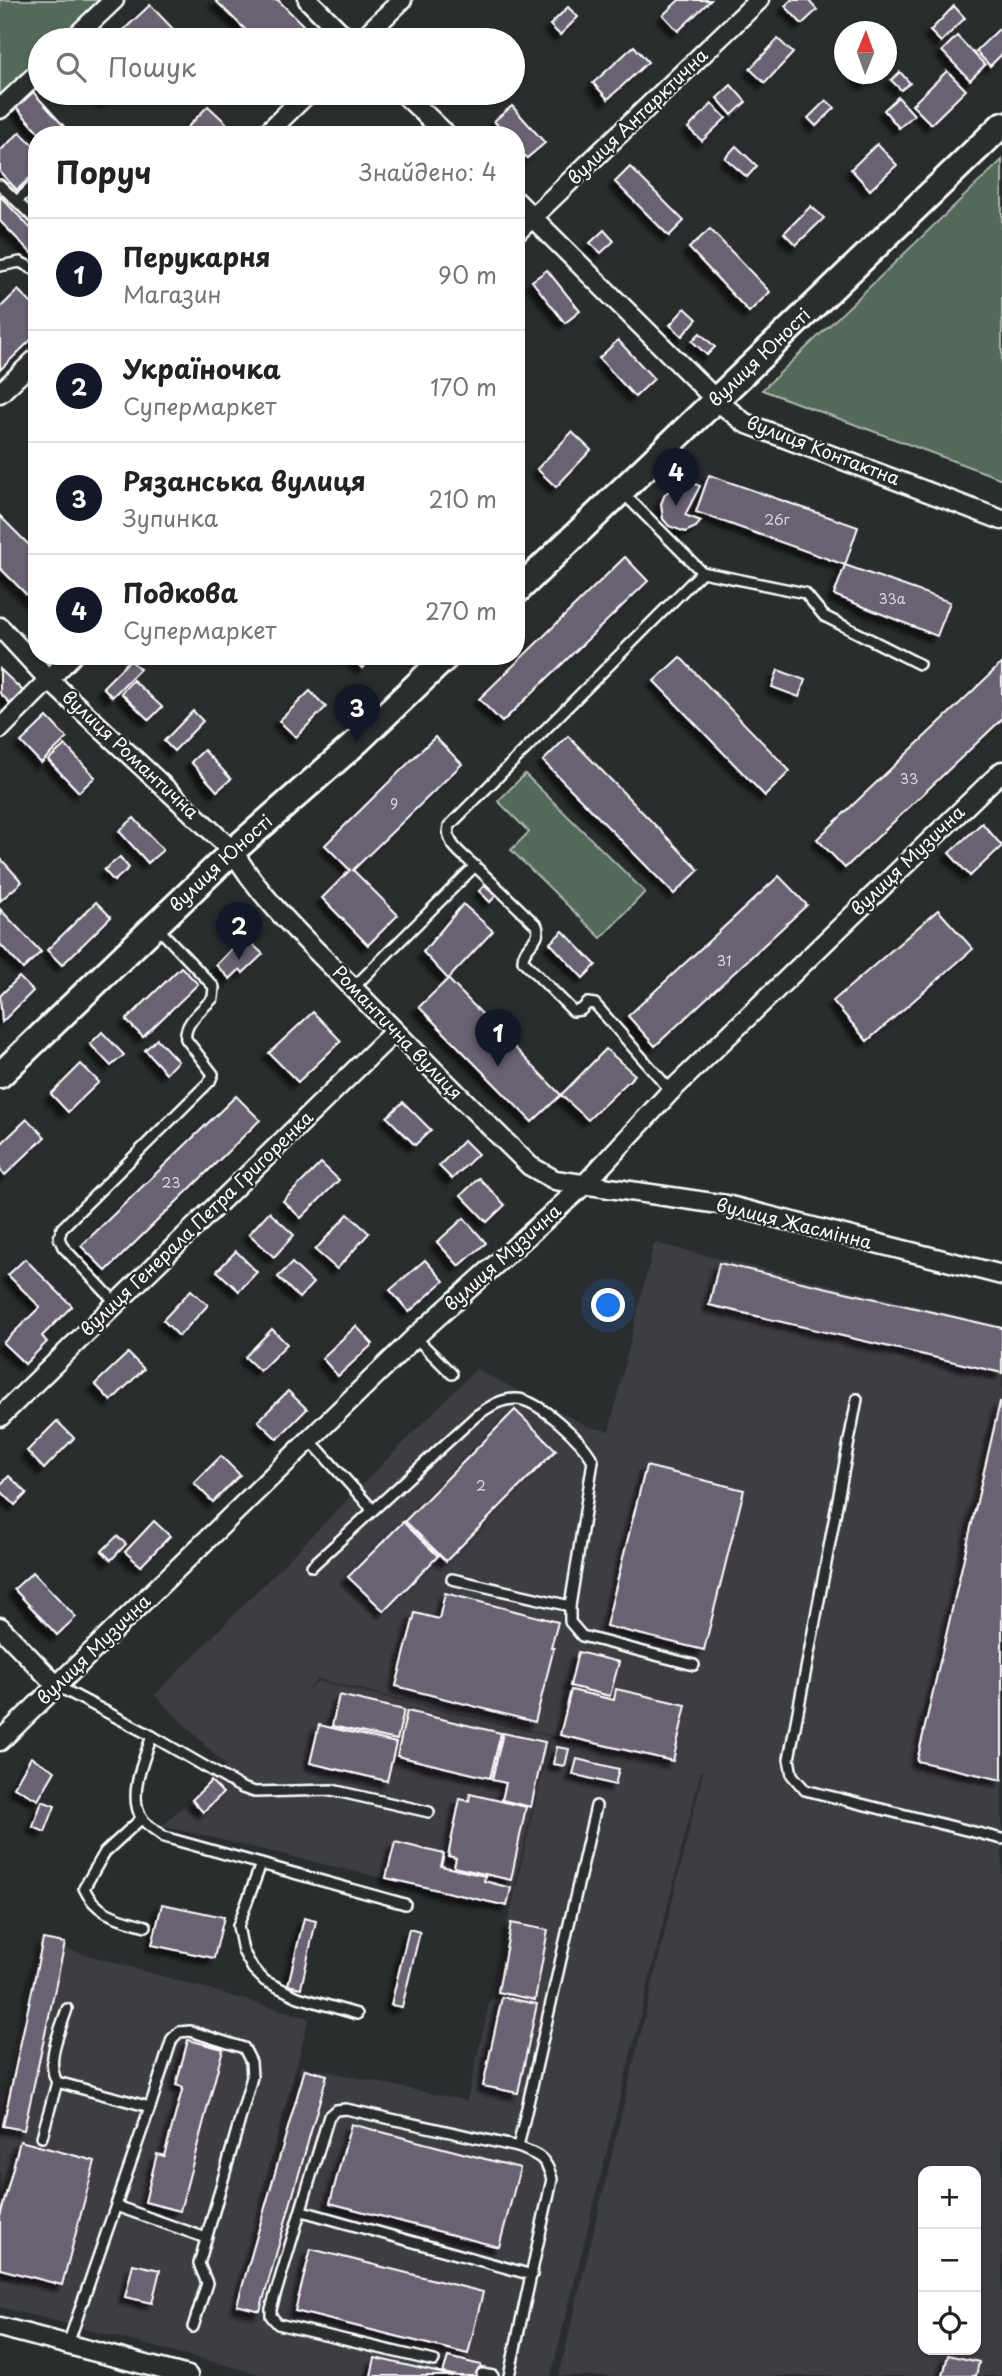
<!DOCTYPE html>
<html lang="uk">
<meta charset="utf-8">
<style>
:root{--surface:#fff;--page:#f2f2f2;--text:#222;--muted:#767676;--line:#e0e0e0;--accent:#111827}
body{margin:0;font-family:"Playpen Sans",sans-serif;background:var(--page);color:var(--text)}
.controls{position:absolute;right:21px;bottom:21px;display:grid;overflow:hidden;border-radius:14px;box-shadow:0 2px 5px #0004}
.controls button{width:63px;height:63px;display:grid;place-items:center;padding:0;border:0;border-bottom:2px solid var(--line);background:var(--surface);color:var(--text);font:35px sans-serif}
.compass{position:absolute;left:834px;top:21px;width:63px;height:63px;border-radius:50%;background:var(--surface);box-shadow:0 2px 5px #0004;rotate:1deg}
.you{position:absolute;left:609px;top:1306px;width:24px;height:24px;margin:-18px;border:5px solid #fff;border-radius:50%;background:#1a73e8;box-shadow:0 0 0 10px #1a73e833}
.badge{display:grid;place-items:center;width:46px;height:46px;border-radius:50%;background:var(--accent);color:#fff;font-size:23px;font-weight:700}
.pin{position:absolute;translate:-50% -58px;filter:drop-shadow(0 2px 4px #0008)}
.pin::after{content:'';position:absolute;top:37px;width:24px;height:21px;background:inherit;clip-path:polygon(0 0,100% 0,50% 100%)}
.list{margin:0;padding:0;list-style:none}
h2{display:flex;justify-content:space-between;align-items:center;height:91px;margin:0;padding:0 28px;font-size:30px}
h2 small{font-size:23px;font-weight:400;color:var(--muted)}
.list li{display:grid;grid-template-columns:46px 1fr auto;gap:21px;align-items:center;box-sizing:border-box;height:112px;padding:0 28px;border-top:2px solid var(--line)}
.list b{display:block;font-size:26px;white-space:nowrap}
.list p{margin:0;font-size:23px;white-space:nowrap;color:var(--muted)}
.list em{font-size:23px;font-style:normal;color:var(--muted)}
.icon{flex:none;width:38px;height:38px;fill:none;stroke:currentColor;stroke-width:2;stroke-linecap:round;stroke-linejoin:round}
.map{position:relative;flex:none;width:1002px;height:2376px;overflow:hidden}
.search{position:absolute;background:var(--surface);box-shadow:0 2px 5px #0004;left:28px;top:28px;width:497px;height:77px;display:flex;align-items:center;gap:18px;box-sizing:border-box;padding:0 24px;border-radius:38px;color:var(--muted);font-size:26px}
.panel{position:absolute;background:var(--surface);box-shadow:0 2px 5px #0004;left:28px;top:126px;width:497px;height:539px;border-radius:28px}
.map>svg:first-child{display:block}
.built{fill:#3e3d42;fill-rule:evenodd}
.green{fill:#536b58;stroke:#a9b5ac;stroke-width:2}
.building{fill:#6b6272;stroke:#fff;stroke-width:2;filter:url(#shadow)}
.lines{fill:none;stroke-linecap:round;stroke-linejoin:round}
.lane-casing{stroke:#fff;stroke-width:14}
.street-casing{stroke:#fff;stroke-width:23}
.secondary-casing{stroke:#fff;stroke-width:30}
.lane{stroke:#2a2d2e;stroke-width:9}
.street{stroke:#2a2d2e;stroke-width:18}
.secondary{stroke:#2a2d2e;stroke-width:24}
.labels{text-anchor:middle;stroke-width:5;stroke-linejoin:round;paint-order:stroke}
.number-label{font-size:14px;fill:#dad8dc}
.street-label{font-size:18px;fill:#fff;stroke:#2a2d2e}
</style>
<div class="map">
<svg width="1002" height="2376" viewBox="0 0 1002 2376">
<defs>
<filter id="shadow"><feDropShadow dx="-6" dy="6" stdDeviation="2" flood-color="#0009"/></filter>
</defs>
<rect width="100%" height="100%" fill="#2a2d2e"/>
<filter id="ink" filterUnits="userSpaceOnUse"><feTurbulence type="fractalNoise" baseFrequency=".0143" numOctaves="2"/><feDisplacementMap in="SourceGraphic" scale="14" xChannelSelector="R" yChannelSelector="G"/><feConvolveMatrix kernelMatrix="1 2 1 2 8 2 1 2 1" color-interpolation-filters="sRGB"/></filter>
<g filter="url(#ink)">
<path class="built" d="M654,1243L1002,1326V2376H559L703,1772L701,1771L551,2376H268L0,2307V2107L39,1941L309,2018L256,2216L301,2066L467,2101L550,1738L628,1754L318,1679L304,1693L318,1681L549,1736L509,1908L162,1826L226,1766L155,1695L476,1369L589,1427L609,1431ZM923,2171H976V2350H923Z"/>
<g class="green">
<path d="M0,0H100L58,40H40V58L0,97Z"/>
<path d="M1002,160V479L762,390Z"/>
<path d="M525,774L645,892L601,938L511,850L529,832L498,801Z"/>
</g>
<g class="building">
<path d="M215,0H278L305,27L292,40H256Z"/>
<path d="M679,0H711L678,31L663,15Z"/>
<path d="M791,0H808L817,10L802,24L785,6Z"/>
<path d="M150,5L177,33L170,40H113Z"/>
<path d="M954,6L965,18L941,42L930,31Z"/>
<path d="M568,7L578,17L560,35L550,25Z"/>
<path d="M1002,26V54L990,66L976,51Z"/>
<path d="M957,36L985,65L970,80L942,51Z"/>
<path d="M778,39L793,53L765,83L750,69Z"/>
<path d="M634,46L648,62L608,99L593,83Z"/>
<path d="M947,71L966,90L931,124L912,105Z"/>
<path d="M900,72L910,83L901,90L891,80Z"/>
<path d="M856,74H877L866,84Z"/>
<path d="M731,85L746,102L732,115L717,98Z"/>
<path d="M33,92L72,135H41L16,107Z"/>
<path d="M97,93H115L106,102Z"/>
<path d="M898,97L914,115L899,128L884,110Z"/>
<path d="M826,100L835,108L816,126L808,118Z"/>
<path d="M712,104L726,118L702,141L688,128Z"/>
<path d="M208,106L238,134L180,135Z"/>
<path d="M512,106L545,143L527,158L516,146V135H506L494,121Z"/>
<path d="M20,132L37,149V171L17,190L0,172V151Z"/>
<path d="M877,144L897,165L870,190L851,169Z"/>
<path d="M736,146L757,166L747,177L725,158Z"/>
<path d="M630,167L684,221L669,236L615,182Z"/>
<path d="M0,196L37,235V259L0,221Z"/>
<path d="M811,206L824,218L796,245L784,233Z"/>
<path d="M710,229L770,292L749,312L689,248Z"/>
<path d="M604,230L614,241L601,253L590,243Z"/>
<path d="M547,270L580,311L565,323L532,281Z"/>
<path d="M18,290L37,309V334L0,370V308Z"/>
<path d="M685,308L697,319L682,336L670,325Z"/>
<path d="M700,333L715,347L707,355L692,341Z"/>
<path d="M618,340L654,379L635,397L599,358Z"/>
<path d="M572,432L591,450L556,487L537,469Z"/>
<path d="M709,475L858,527L845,565L696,512Z"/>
<path d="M690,482L700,486L685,515L701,521L696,527L685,532L669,526L663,519L661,504L665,494L669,491H678L685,483Z"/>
<path d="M0,516L37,553V605L0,568Z"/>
<path d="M625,557L648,581L502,722L479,699Z"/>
<path d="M845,565L950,602L937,636L834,595Z"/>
<path d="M350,656H375L362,668Z"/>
<path d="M680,657L790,771L765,796L654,681Z"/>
<path d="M130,660L140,669L112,697L103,687Z"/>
<path d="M1002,663V719L845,868L817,839Z"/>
<path d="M0,669L23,691L11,704L0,693Z"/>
<path d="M778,670L805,680L799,697L772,687Z"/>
<path d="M133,680L162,707L149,720L121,693Z"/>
<path d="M310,691L326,707L296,737L279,721Z"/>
<path d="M193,711L203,721L174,751L164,741Z"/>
<path d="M47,717L67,738L41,763L21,742Z"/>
<path d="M568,736L699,870L674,894L543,761Z"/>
<path d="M435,737L462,764L353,870L398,915L368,945L322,898L350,870L325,845Z"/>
<path d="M65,745L95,777L79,792L48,760Z"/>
<path d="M204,750L231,779L217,791L191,762Z"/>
<path d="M134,818L163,850L148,863L119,831Z"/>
<path d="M982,823L1002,846L970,876L949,853Z"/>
<path d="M120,857L129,868L114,881L104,870Z"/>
<path d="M0,858L22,882L0,901Z"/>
<path d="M779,876L807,905L655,1046L628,1016Z"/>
<path d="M485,885L496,896L490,902L479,891Z"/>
<path d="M96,902L111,917L62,965L47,950Z"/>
<path d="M463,904L493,931L448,979L423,952Z"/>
<path d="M0,909L41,952L23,969L0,944Z"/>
<path d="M938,910L973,949L867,1041L833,1001Z"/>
<path d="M563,931L596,965L583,978L550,943Z"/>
<path d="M246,938L263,954L243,973L240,969L230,979L216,965L241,939Z"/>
<path d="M181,967L198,984L143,1037L126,1020Z"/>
<path d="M19,977L33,991L2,1022L0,996Z"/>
<path d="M448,979L561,1095L532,1122L419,1007Z"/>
<path d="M313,1012L341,1041L298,1082L269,1053Z"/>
<path d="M102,1032L124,1055L111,1066L90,1044Z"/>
<path d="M157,1039L178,1061L166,1073L145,1050Z"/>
<path d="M606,1049L635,1075L588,1120L561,1095Z"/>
<path d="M81,1064L99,1082L68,1112L51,1094Z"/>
<path d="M236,1096L260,1120L106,1271L81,1246Z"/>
<path d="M403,1102L431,1130L415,1145L387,1117Z"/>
<path d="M27,1119L45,1137L5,1175L0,1170V1145Z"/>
<path d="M464,1140L478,1154L452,1179L439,1166Z"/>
<path d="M321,1163L339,1180L301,1218L283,1201Z"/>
<path d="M479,1178L505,1205L487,1222L461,1195Z"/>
<path d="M269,1212L294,1235L274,1257L249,1234Z"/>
<path d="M348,1214L369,1233L337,1269L315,1250Z"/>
<path d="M464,1218L486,1243L459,1266L437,1242Z"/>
<path d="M236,1251L257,1272L239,1291L217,1271Z"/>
<path d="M25,1259L72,1306L42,1336L47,1342L25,1364L3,1343L40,1307L8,1275Z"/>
<path d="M425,1260L444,1281L409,1312L390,1290Z"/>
<path d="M292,1263L313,1283L299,1298L278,1277Z"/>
<path d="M719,1263L1002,1328V1373L709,1305Z"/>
<path d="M191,1290L208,1305L179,1336L163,1320Z"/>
<path d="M356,1326L373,1344L338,1376L322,1358Z"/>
<path d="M272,1329L287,1344L260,1371L245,1357Z"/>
<path d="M128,1353L144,1369L111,1401L95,1384Z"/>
<path d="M288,1391L307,1409L277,1439L258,1421Z"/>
<path d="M1000,1402L1002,1403V1780L917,1761Z"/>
<path d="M515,1410L556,1450L446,1561L405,1521Z"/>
<path d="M57,1421L74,1438L44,1469L27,1451Z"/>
<path d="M221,1456L240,1475L213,1502L194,1483Z"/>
<path d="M646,1466L744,1490L704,1650L606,1626Z"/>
<path d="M9,1476L27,1493L15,1505L0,1490V1485Z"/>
<path d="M154,1521L170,1536L141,1566L125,1552Z"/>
<path d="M403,1522L438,1556L384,1611L348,1577Z"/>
<path d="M117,1536L126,1544L111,1560L102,1551Z"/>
<path d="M33,1572L76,1617L57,1635L14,1589Z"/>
<path d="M445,1593L558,1622L551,1648H554L535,1722L396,1686L415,1613L439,1619Z"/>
<path d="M578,1652L619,1662L610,1696L570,1686Z"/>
<path d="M616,1689L686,1705L673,1761L560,1735L571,1690L614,1700Z"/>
<path d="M339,1695L404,1710L397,1740L332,1726Z"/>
<path d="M407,1711L501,1733L490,1778L397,1756Z"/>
<path d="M319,1725L396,1743L387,1781L310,1763Z"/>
<path d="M503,1733L545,1742L531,1807L502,1800L506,1783L492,1780Z"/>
<path d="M557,1747L569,1749L565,1766L553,1764Z"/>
<path d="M31,1757L55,1771L38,1800L14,1787Z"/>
<path d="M577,1759L619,1769L615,1785L573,1774Z"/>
<path d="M211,1781L223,1793L203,1812L192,1800Z"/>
<path d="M470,1794L526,1807L511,1880L454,1867L456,1858L448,1856L460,1799L469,1801Z"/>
<path d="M42,1801L55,1806L45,1832L33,1827Z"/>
<path d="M395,1842L444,1854L441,1866L485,1876L484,1881L511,1888L507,1906L386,1878Z"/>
<path d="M162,1904L224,1917L214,1958L152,1945Z"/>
<path d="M304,1918L316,1921L301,1988L288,1985Z"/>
<path d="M511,1923L548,1930L535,2000L498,1992Z"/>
<path d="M409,1929L420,1932L402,2007L391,2005Z"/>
<path d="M43,1939L65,1943L24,2130L3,2126Z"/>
<path d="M502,1997L537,2004L518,2093L483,2086Z"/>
<path d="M188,2040L223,2049L180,2211L145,2202L157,2154L164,2156L183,2087L176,2085Z"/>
<path d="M305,2069L327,2075L260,2311L237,2305Z"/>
<path d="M351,2124L520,2168L499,2247L330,2203Z"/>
<path d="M20,2141L95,2161L62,2285L0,2269V2217Z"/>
<path d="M311,2249L483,2292L468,2354L295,2311Z"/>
<path d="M133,2264L160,2270L152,2303L125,2297Z"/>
<path d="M948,2355L979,2362L976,2376H943Z"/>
<path d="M448,2357L481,2365L478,2376H457L443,2373Z"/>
<path d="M375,2358L453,2376H371Z"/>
</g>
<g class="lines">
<defs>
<g id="lane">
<path d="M0,185L37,221"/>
<path d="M17,201L37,182"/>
<path d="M0,266L20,262L37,271"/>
<path d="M702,572L805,593L824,616L919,664"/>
<path d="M475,866L537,926C542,941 522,946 523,961L573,1011L581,1010L588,1003L595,1004L671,1091"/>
<path d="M353,988L475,866C463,855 445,844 449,826L702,572L622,492"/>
<path d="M116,1303L63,1247L59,1238L62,1228L210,1081L213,1074L186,1039C183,1023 203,1009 213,998L214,987L156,926"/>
<path d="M415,1337L452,1374"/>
<path d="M857,1399L789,1759L792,1775L805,1790L1002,1839"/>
<path d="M309,1439L373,1510"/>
<path d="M312,1566L476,1416C489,1407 501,1398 517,1399C539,1400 584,1442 593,1461L570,1606V1622L582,1636L694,1665"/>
<path d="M452,1579L570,1606"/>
<path d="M57,1686L152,1736L242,1788L255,1792L332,1790L429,1812"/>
<path d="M152,1736C144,1759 127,1796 142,1819C147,1825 158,1832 164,1837L405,1904"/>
<path d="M142,1818L105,1852L84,1888C96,1915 121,1919 146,1926"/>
<path d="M261,1864L238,1926L243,1951L253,1969L265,1981L298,1997L357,2014"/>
<path d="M67,2009C60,2031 45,2061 57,2082L150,2107L68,2344"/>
<path d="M150,2107L172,2039L179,2032L190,2031L244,2048L251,2062L252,2077L199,2264L207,2283L193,2327"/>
<path d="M42,2137L57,2082"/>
<path d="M518,2147L596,1806"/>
<path d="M116,2206L206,2238"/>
<path d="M302,2211L532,2275"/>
<path d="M434,2361L278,2324L271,2316V2309L329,2116L336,2110L346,2109L518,2147C538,2155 546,2157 552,2179L509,2376"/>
<path d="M482,2374L493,2376"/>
</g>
<g id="street">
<path d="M308,0L348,40"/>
<path d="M72,40L114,0"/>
<path d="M361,40L402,0"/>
<path d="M403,93L447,135"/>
<path d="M0,109L40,71"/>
<path d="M265,135L308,93"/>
<path d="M516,201L716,400L745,423L1002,520"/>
<path d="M516,233L759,0"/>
<path d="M0,393L37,358"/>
<path d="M0,627L48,679L233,851C264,904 310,943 352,987C411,1048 470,1107 530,1166L555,1180L726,1205L1002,1275"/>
<path d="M0,729L72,656"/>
<path d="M0,1417L394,1032"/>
<path d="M0,1627L57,1686"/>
<path d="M0,1741L415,1337L584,1185L671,1091L1002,771"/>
<path d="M0,2327L188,2376"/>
</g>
<g id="secondary">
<path id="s1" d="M516,592L1002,125"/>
<path id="s2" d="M0,1075L233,851L357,742L447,656"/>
</g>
</defs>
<use href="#lane" class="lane-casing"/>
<use href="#street" class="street-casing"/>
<use href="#secondary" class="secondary-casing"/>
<use href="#lane" class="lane"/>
<use href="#street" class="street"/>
<use href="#secondary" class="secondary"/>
</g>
</g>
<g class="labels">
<g class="number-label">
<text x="777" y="525">26г</text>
<text x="892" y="604">33а</text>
<text x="909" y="784">33</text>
<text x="394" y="809">9</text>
<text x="724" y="966">31</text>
<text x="171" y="1188">23</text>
<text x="481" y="1491">2</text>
</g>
<g class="street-label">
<text transform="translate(638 117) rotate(-44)" y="6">вулиця Антарктична</text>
<text dy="6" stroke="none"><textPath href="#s1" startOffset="338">вулиця Юності</textPath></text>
<text transform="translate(823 451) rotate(21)" y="6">вулиця Контактна</text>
<text transform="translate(130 755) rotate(43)" y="6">вулиця Романтична</text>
<text transform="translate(908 861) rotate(-44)" y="6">вулиця Музична</text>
<text dy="6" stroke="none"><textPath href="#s2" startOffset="306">вулиця Юності</textPath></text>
<text transform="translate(397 1033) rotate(46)" y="6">Романтична вулиця</text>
<text transform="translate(197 1224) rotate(-44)" y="6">вулиця Генерала Петра Григоренка</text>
<text transform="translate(794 1224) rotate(14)" y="6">вулиця Жасмінна</text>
<text transform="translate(503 1258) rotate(-42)" y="6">вулиця Музична</text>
<text transform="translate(94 1650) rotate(-44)" y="6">вулиця Музична</text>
</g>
</g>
</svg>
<div class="controls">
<button>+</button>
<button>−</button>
<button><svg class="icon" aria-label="locate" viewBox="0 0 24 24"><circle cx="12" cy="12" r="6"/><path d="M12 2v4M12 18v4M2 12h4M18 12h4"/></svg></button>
</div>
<svg class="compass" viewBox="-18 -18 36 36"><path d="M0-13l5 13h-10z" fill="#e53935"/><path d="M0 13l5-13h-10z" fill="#767676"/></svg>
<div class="you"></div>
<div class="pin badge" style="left:498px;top:1067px">1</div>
<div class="pin badge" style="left:239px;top:960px">2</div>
<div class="pin badge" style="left:357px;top:742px">3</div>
<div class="pin badge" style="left:676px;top:506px">4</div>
<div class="search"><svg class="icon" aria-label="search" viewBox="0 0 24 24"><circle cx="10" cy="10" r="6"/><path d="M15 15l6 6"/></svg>Пошук</div>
<section class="panel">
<h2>Поруч<small>Знайдено: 4</small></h2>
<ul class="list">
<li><span class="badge">1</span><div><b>Перукарня</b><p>Магазин</p></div><em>90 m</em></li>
<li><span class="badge">2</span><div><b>Україночка</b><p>Супермаркет</p></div><em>170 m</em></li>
<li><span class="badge">3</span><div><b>Рязанська вулиця</b><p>Зупинка</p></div><em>210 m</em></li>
<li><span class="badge">4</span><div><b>Подкова</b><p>Супермаркет</p></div><em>270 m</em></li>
</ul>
</section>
</div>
